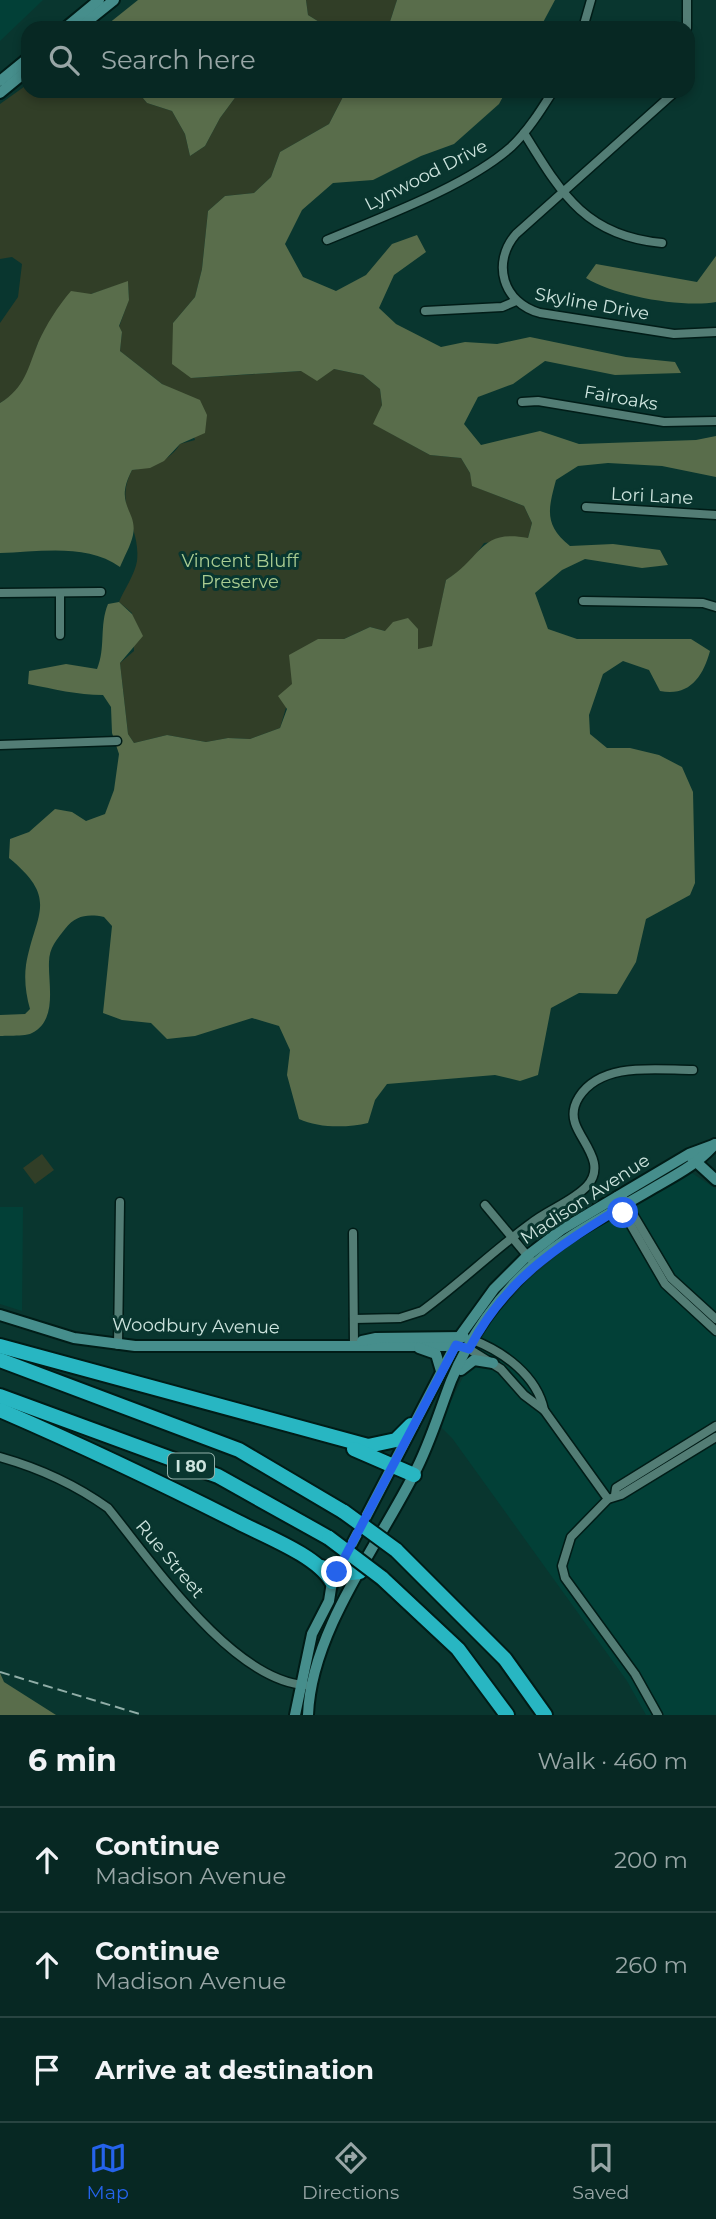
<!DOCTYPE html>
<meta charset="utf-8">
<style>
:root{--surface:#072823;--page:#153430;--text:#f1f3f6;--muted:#98a6a6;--line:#284441;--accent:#2563eb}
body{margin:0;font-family:Montserrat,sans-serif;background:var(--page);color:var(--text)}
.stop{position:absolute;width:21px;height:21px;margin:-16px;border:5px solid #2563eb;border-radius:50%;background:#fff}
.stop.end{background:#2563eb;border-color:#fff;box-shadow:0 2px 7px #0008}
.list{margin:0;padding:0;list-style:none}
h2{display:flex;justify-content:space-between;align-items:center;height:91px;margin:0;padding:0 28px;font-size:30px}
h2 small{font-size:23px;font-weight:400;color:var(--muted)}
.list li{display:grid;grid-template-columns:46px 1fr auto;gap:21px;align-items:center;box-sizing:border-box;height:105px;padding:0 28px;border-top:2px solid var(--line)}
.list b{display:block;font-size:26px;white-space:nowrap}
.list p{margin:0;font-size:23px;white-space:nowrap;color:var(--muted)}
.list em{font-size:23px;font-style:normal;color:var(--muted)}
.icon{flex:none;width:38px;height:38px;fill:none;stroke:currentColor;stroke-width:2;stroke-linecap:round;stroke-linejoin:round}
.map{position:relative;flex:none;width:716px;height:1715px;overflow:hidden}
.search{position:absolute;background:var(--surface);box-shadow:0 4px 10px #0003;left:21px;right:21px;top:21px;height:77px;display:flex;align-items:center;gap:18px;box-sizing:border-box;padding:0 24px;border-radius:21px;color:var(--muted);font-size:26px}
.sheet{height:406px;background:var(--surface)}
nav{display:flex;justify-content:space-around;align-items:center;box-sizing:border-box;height:98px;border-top:2px solid var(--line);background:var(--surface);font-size:19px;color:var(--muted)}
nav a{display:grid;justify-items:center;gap:4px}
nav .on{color:var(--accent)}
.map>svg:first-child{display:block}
.built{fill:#024037}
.green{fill:#313e27}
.forest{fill:#596d4b}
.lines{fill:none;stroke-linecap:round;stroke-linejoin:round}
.minor-casing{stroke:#001c17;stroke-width:11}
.secondary-casing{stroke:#001c17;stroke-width:14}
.motorway-casing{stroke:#001c17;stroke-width:18}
.minor{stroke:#537d75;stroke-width:8}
.secondary{stroke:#468e8c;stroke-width:10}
.motorway{stroke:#28b6c2;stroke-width:14}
.rail{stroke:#90ada7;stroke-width:2;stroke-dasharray:10 5;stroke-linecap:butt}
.motorway-bridge-casing{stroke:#001c17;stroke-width:18;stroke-linecap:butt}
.motorway-bridge{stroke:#28b6c2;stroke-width:14}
.route{stroke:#2563eb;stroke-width:9}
.labels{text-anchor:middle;stroke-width:6;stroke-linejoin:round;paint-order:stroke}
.shield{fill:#09362f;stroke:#92b0aa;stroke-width:2}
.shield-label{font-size:16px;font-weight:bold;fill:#cde4de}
.street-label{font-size:18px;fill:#cde4de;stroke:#09362f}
.park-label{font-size:18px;fill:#aacc92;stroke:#09362f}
</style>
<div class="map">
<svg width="716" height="1715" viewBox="0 0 716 1715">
<rect width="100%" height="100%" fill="#09362f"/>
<g class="built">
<path d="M0,0H43L0,41Z"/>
<path d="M692,1173L716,1189V1715H646L627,1681L452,1438L439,1425L491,1321L528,1280L575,1241Z"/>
<path d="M0,1207H23L22,1311L0,1304Z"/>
</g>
<g class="green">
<path d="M306,0H397L388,28H329L308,15Z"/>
<path d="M28,84V91H137L147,103L172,111L185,134L190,156L205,146L220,118L240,91H346L329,124L280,152L271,177L254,193L225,196L208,211L202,269L195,297L173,323L191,378L334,369L363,375L380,389L382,405L374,424L430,455L461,458L470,473L473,486L524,506L532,523L528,538L484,543L468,566L446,580L433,646L418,650L385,631L370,627L344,639H318L293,684L280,728L250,739L228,738L206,742L167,735L134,743L128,734L120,663L134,651L132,613L119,602C124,590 135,574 137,561C141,525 113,507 132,470C151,467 170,461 180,444L195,440L179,393L162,384L120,351L122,332L119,327L129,299L128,282L91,294L38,343L30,369L16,393L0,403V323L18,297L22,264L12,257L0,259V104Z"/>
<path d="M42,1154L54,1170L35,1184L23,1168Z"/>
</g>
<g class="forest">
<path d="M138,0H306L308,15L329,28H103Z"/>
<path d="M397,0H555L540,28H388Z"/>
<path d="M137,91H240L220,118L205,146L190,156L185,134L172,111L147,103Z"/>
<path d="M346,91H506L499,104L454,144L421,156L373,180L333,183L302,210L285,244L303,277L336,291L366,275L392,244L417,235L426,252L394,275L379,308L396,324L441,347L465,342L497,344L530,337L626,357L675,362L681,373L615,375L545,361L513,384L478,397L464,424L481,445L540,431L579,444L696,440L716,436V477L662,466L608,463L578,466L556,480C548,510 544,525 570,546L613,544L660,550L668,565L642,568L585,559L562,570L535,593L548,629L577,639H691L710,651C703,677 689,697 660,691L649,670L623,661L603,674L589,715L590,734L607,748H630L659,755L682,767L693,792L695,883L690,895L646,919L636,962L617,994L579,993L551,1008L538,1075L520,1081L495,1075L387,1084L375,1100L368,1123C347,1128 318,1128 299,1119L287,1075L290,1050L279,1026L252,1018L195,1036L167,1039L151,1023L122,1020L103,1013L112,926L104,917C88,914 76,915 65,929C57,939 49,948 49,962C48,984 58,1020 32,1033C24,1037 9,1035 0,1036V1015L25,1014L30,1009C26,995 24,980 26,965C35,913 60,900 9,858L10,839L29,832L55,809L72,812L86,821L105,814L114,790L119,754L112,733L111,707L103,695C77,695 54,689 28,684L29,671L66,664L97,669C106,648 99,626 108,604L119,602L132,614L143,636L120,663L128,734L134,743L167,735L206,742L228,738L250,739L280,728L287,709L278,696L292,684L289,655L318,639H344L370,627L385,631L393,622L408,618L418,629V649L432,646L446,580C483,557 479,529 528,538L532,523L524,506L472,486L470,473L461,458L430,455L373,424L382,405L380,389L363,375L334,369L317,381L301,371L191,378L172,364L173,323L195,297L202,269L208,211L225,196L254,193L271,177L280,152L329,124Z"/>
<path d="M716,256V302C683,308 614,296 586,278L596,264L697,282Z"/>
<path d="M128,281L129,300L119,326L122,332L120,351L162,384L200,400L207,415L205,433L180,444L164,461L150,468L132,470C113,506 138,510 133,535C131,545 124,557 120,567C87,543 39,552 0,553V403C25,388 28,368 38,343C46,325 58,306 71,291L91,294Z"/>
<path d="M0,1673L4,1682L56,1715H0Z"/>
</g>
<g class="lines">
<defs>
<g id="minor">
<path d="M687,0V28"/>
<path d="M583,28L591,0"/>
<path d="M676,91L516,234C491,263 503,303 540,313L674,334L716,332"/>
<path d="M524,133C561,193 585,236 662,243"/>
<path d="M327,240C382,217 467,186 511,147C528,131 541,110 553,91"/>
<path d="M425,311L502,307L516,301"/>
<path d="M522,402L538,401L664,422L716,421"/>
<path d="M586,507L716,515"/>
<path d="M0,593L101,592"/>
<path d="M60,593V635"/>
<path d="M583,601L703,603L716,607"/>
<path d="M0,745L117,741"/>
<path d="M617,1196L624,1199L671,1278L716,1319"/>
<path d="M618,1203L665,1284L716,1331"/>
<path d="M485,1205L530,1259"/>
<path d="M353,1233L354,1344"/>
<path d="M354,1319L400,1318L422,1311C459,1284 493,1251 530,1224C547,1210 572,1202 587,1186C607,1164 581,1142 575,1123C572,1114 574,1105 579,1097C602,1061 657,1070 693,1070"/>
<path d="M473,1340C504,1352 537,1376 544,1410L608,1499"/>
<path d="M118,1345L120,1202"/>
<path d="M469,1349L501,1369L524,1395L544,1410"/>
<path d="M0,1457C39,1468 76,1485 108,1508C152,1562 232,1680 305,1685"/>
<path d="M615,1495L616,1488L716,1426"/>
<path d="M658,1715L635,1674L565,1578L562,1566L571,1537L608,1499L621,1495L716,1437"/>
</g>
<g id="secondary">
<path d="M65,28L99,0"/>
<path d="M79,28L114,0"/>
<path d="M0,81L28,58"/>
<path d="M0,93L28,70"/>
<path d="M692,1158L716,1180"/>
<path d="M0,1315L74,1338L135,1346H459"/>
<path d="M362,1341L376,1338L464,1337"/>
<path d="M419,1348L436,1354L441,1371"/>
<path d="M461,1370L474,1360L493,1363"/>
<path d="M295,1715L312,1634L329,1601L332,1582L460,1336L494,1289L527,1256L561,1230L689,1154L716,1144"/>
<path d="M308,1715C311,1632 377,1547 414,1474C430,1444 439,1412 451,1381C469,1337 499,1295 534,1264C569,1233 615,1211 655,1187C676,1175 699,1163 715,1144"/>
</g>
<g id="motorway">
<path d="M0,1346L368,1446L396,1440L411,1425"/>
<path d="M0,1360L239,1450L344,1512"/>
<path d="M0,1396L218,1476L329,1538"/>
<path d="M0,1410C81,1445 159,1482 238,1522C265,1536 318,1556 332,1582"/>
<path d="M354,1449L414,1475"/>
<path d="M396,1550L505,1659L545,1715"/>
<path d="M321,1567L342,1574L360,1572"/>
<path d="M382,1578L458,1649L507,1715"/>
</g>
</defs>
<use href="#minor" class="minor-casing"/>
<use href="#secondary" class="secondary-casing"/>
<use href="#motorway" class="motorway-casing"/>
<use href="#minor" class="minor"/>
<use href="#secondary" class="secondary"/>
<use href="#motorway" class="motorway"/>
<path class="rail" d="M0,1672L143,1715"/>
<defs>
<g id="motorway-bridge">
<path d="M344,1512L396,1550"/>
<path d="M329,1538L382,1578"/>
</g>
</defs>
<use href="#motorway-bridge" class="motorway-bridge-casing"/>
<use href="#motorway-bridge" class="motorway-bridge"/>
</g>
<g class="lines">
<path class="route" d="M337,1572L456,1345L469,1349C505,1280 555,1248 620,1208L623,1213"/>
</g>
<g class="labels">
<rect class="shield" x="168" y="1453.5" width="46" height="25" rx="5"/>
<g class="shield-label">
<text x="191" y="1472">I 80</text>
</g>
<g class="street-label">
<text transform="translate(426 175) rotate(-27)" y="6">Lynwood Drive</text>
<text transform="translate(592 304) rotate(10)" y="6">Skyline Drive</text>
<text transform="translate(621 398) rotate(10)" y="6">Fairoaks</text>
<text transform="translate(652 496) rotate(3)" y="6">Lori Lane</text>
<text transform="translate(585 1199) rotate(-33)" y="6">Madison Avenue</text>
<text transform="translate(196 1326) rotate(1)" y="6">Woodbury Avenue</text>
<text transform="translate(170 1559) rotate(50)" y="6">Rue Street</text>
</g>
<g class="park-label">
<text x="240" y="567">Vincent Bluff<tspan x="240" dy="21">Preserve</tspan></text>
</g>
</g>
</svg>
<div class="stop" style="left:623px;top:1213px"></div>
<div class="stop end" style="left:337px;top:1572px"></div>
<div class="search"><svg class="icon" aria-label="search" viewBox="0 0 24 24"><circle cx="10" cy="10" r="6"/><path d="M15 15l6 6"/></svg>Search here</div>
</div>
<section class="sheet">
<h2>6 min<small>Walk · 460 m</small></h2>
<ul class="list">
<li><svg class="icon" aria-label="ahead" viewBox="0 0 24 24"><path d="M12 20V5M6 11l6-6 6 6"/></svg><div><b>Continue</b><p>Madison Avenue</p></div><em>200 m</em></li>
<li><svg class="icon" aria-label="ahead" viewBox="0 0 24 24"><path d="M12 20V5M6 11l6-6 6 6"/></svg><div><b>Continue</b><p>Madison Avenue</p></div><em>260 m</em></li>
<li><svg class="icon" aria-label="arrive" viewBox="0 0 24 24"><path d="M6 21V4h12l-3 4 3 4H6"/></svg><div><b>Arrive at destination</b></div></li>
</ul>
</section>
<nav>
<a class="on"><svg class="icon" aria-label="map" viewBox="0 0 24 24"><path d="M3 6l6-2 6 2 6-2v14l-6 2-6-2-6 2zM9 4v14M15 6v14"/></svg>Map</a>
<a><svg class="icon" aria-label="directions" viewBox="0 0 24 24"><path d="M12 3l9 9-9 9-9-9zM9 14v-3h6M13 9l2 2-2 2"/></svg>Directions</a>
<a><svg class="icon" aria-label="saved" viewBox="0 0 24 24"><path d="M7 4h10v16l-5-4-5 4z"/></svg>Saved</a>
</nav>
